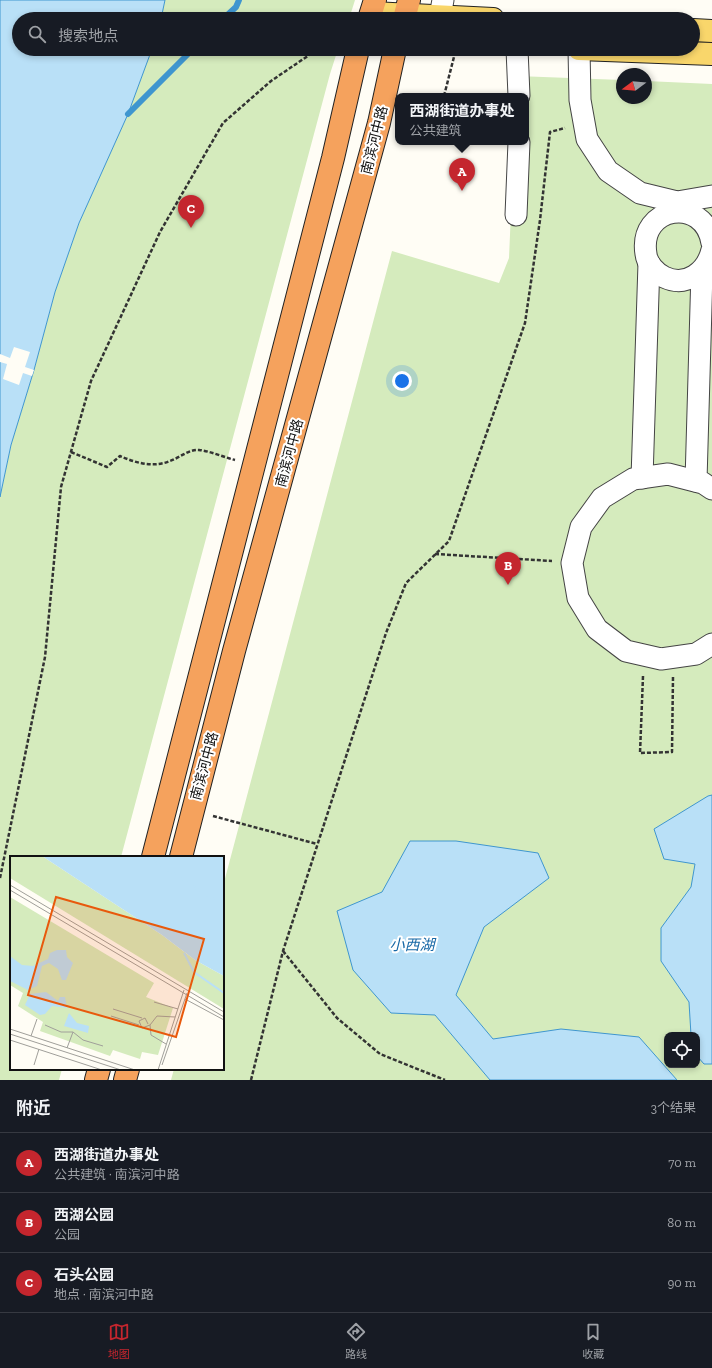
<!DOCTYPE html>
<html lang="zh">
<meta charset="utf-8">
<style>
:root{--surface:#171b24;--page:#20242c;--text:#f1f3f6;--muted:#9ea1a6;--line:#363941;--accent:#c4262e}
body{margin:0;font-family:"Zilla Slab","Noto Sans SC",serif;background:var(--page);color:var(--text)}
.controls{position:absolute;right:12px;bottom:12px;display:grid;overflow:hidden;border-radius:8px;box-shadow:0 2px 6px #0003}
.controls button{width:36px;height:36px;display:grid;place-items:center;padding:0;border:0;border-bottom:1px solid var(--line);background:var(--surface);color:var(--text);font:20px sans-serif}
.compass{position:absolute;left:616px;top:68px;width:36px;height:36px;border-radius:50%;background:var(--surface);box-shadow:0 2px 6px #0003;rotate:254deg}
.you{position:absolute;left:402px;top:381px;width:14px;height:14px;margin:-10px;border:3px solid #fff;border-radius:50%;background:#1a73e8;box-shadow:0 0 0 6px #1a73e833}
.badge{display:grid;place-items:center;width:26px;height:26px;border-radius:50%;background:var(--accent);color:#fff;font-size:13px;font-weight:700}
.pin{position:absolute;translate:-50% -33px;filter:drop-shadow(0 1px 2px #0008)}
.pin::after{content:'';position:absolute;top:21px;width:14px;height:12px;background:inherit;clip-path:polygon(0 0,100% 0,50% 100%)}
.popup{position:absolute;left:395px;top:93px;width:134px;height:52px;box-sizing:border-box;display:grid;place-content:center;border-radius:8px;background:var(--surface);filter:drop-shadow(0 1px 3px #0005);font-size:13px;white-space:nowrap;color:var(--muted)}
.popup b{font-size:15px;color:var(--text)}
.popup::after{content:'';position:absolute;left:50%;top:100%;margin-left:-8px;border:8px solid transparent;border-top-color:var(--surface)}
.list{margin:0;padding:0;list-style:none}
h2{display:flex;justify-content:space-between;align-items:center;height:52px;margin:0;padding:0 16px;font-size:17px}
h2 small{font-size:13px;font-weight:400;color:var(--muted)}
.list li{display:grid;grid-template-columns:26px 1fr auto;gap:12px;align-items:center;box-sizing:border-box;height:60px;padding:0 16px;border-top:1px solid var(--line)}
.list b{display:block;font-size:15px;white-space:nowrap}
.list p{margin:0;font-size:13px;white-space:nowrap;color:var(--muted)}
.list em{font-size:13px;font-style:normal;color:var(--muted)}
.icon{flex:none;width:22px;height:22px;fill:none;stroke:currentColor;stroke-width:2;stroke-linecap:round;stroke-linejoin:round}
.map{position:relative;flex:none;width:712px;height:1080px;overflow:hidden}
.search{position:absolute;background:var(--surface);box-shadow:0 2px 6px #0003;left:12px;right:12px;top:12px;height:44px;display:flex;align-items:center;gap:10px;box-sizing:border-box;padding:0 14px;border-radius:22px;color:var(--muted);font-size:15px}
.sheet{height:232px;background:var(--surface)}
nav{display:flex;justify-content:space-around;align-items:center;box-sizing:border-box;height:56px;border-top:1px solid var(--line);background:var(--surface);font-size:11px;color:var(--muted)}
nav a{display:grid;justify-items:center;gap:2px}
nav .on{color:var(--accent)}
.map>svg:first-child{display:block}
.green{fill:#d5ebbd;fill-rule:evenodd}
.water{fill:#b9e0f7;stroke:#3f96cf}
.pier{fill:#fffdf5}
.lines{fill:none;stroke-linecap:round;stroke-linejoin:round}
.stream{stroke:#3f96cf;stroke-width:6}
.minor-casing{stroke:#444;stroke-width:23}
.major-casing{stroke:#222;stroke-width:24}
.highway-casing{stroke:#222;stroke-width:24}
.path{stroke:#333;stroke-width:2.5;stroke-dasharray:4 2;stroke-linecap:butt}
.minor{stroke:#fff;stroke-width:21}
.major{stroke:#f9d66b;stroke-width:22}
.highway{stroke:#f5a25d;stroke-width:22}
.labels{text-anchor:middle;stroke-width:4;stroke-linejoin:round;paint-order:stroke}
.street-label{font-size:14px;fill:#111;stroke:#fff}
.water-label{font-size:15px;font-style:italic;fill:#1768a6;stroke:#fff}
.inset-river{fill:none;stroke:#b9e0f7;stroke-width:2}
.inset-road{fill:none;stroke:#a09f9a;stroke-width:1}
.view{fill:#e8590c;fill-opacity:0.15;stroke:#e8590c;stroke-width:2}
.inset-edge{fill:none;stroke:#111;stroke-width:2}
</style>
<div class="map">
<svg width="712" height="1080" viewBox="0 0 712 1080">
<rect width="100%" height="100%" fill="#fffdf5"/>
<g class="green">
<path d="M165,0H355L349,19H161Z"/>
<path d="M152,49H338L330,74L121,857H11V1069H62L59,1080H0V497L11,445L34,370L55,292L79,223L128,114Z"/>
<path d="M517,76L622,80V98H646V81L712,84V1080H171L174,1069H223V886L392,251L499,283L509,258L514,142H526V96ZM667,1035H697V1065H667Z"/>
</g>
<g class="water">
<path d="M0,0H165L161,19H19V49H152L128,114L79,223L55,292L34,370L11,445L0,497Z"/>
<path d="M712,795V1064H704L697,1056V1035H691L689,1002L661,961V928L691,887L695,864L664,859L654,829L708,796Z"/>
<path d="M410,841H456L538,853L549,878L484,927L456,995L493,1039L561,1029L639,1037L677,1080H490L435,1015L391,1013L353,970L337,911L382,892Z"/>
</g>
<path class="pier" d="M14,347L30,352L25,367L34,370L32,376L23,373L19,385L3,379L7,364L0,362V354L10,358Z"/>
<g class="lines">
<g class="stream">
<path d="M223,19L236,7L239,0"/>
<path d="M128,114L193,49"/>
</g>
<defs>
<g id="minor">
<path d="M440,16L443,0"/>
<path d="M517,49L519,96"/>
<path d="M579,49L580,100L587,139L608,171L640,193L677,202L712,196"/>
<path d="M516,215L519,142"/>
<path d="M712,243C704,195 638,206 646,254C647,264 656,273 664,277C687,288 707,271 712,250"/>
<path d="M642,478L649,263"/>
<path d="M696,481L702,271"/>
<path d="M712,489L703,483L668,474L633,479L602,498L581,527L572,563L578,598L597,629L626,651L661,659L696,654L712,644"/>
</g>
<g id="major">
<path d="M372,13L493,19"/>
<path d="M693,30L712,31"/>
<path d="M579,49L712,54"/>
</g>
<g id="highway">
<path d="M369,19L375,0"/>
<path d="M404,19L409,0"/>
<path d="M153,857L333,158L358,49"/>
<path d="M181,857L234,651L379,123L395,49"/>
<path d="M96,1080L99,1069"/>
<path d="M125,1080L128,1069"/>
</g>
</defs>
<use href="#minor" class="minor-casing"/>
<use href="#major" class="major-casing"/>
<use href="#highway" class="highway-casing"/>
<g class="path">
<path d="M444,96L456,49"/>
<path d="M71,452L107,467L120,456C136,463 153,468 170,461C179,458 189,449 199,450C210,451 223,457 235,460"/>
<path d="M435,554L552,561"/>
<path d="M643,676L640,753L672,752L673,677"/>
<path d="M213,816L317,844"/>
<path d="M0,878L45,657L61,487L91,381L160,232L223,123L271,81L318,49"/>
<path d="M283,951L337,1018L380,1054L445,1080"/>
<path d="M251,1080L283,951L386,633L406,583L449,541L525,323L540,220L550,132L565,128"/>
</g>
<use href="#minor" class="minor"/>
<use href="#major" class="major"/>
<use href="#highway" class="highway"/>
</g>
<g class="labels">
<g class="street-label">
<text transform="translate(374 140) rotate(-76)" y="5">南滨河中路</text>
<text transform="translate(289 453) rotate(-75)" y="5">南滨河中路</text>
<text transform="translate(204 766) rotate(-75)" y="5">南滨河中路</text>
</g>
<g class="water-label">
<text x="412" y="950">小西湖</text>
</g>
</g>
<g transform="translate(10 856)">
<rect width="214" height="214" fill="#fffdf5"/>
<path d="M0,0H32L152,79L185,104L214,120V153L0,22ZM0,41L144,127L136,141L163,152L148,199L132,196L130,203L103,194L100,200L30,175L33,166L8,150L13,137L0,129Z" fill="#d5ebbd"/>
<path d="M32,0H214V120L185,104L152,79ZM47,94H56L57,101L63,107L56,124H52L48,113L39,107L32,110L27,130L18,134L0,125V100L12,109L23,110L38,103L40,97ZM36,136L48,145L50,141H55L57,152L42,150L35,158L30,159L15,149L20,138ZM59,157L67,167L79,170L78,177L54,170Z" fill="#b9e0f7"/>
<path class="inset-river" d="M136,0L214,50M174,97L184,116L214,137"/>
<path class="inset-road" d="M0,29L214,156M0,34L214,161M175,143L214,164M144,146L168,153M103,153L132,162M101,160L129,169M138,168L135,162L129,165L132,172L140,169M35,169L51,176H63L73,184L93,190M0,173L125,214M0,178L111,214M21,180L27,163M0,184L92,214M156,188L141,179L140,169L147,160L165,161M57,192L63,176M24,209L29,193M152,209L177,137M148,214L174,134"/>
<path class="view" d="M46,41L194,83L166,181L18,139Z"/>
<rect width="214" height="214" class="inset-edge"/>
</g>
</svg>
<div class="controls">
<button><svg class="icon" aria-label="locate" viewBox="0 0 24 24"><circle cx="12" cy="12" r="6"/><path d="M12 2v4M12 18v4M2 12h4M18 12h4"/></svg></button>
</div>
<svg class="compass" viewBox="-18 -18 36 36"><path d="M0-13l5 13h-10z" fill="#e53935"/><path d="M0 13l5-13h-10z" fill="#9ea1a6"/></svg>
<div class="you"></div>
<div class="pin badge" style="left:462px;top:191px">A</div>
<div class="popup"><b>西湖街道办事处</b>公共建筑</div>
<div class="pin badge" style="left:508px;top:585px">B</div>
<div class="pin badge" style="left:191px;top:228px">C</div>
<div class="search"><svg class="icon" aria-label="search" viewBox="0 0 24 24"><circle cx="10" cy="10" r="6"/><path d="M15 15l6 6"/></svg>搜索地点</div>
</div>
<section class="sheet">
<h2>附近<small>3个结果</small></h2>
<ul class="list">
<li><span class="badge">A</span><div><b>西湖街道办事处</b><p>公共建筑 · 南滨河中路</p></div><em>70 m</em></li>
<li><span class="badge">B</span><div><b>西湖公园</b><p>公园</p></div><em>80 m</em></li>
<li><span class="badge">C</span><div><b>石头公园</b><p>地点 · 南滨河中路</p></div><em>90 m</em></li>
</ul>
</section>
<nav>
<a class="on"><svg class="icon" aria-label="map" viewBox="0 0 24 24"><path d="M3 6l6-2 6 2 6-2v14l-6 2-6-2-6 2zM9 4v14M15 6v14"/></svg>地图</a>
<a><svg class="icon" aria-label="directions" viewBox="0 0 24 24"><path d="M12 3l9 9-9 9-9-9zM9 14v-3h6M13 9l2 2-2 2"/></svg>路线</a>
<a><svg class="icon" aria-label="saved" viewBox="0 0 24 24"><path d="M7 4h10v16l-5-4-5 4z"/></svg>收藏</a>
</nav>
